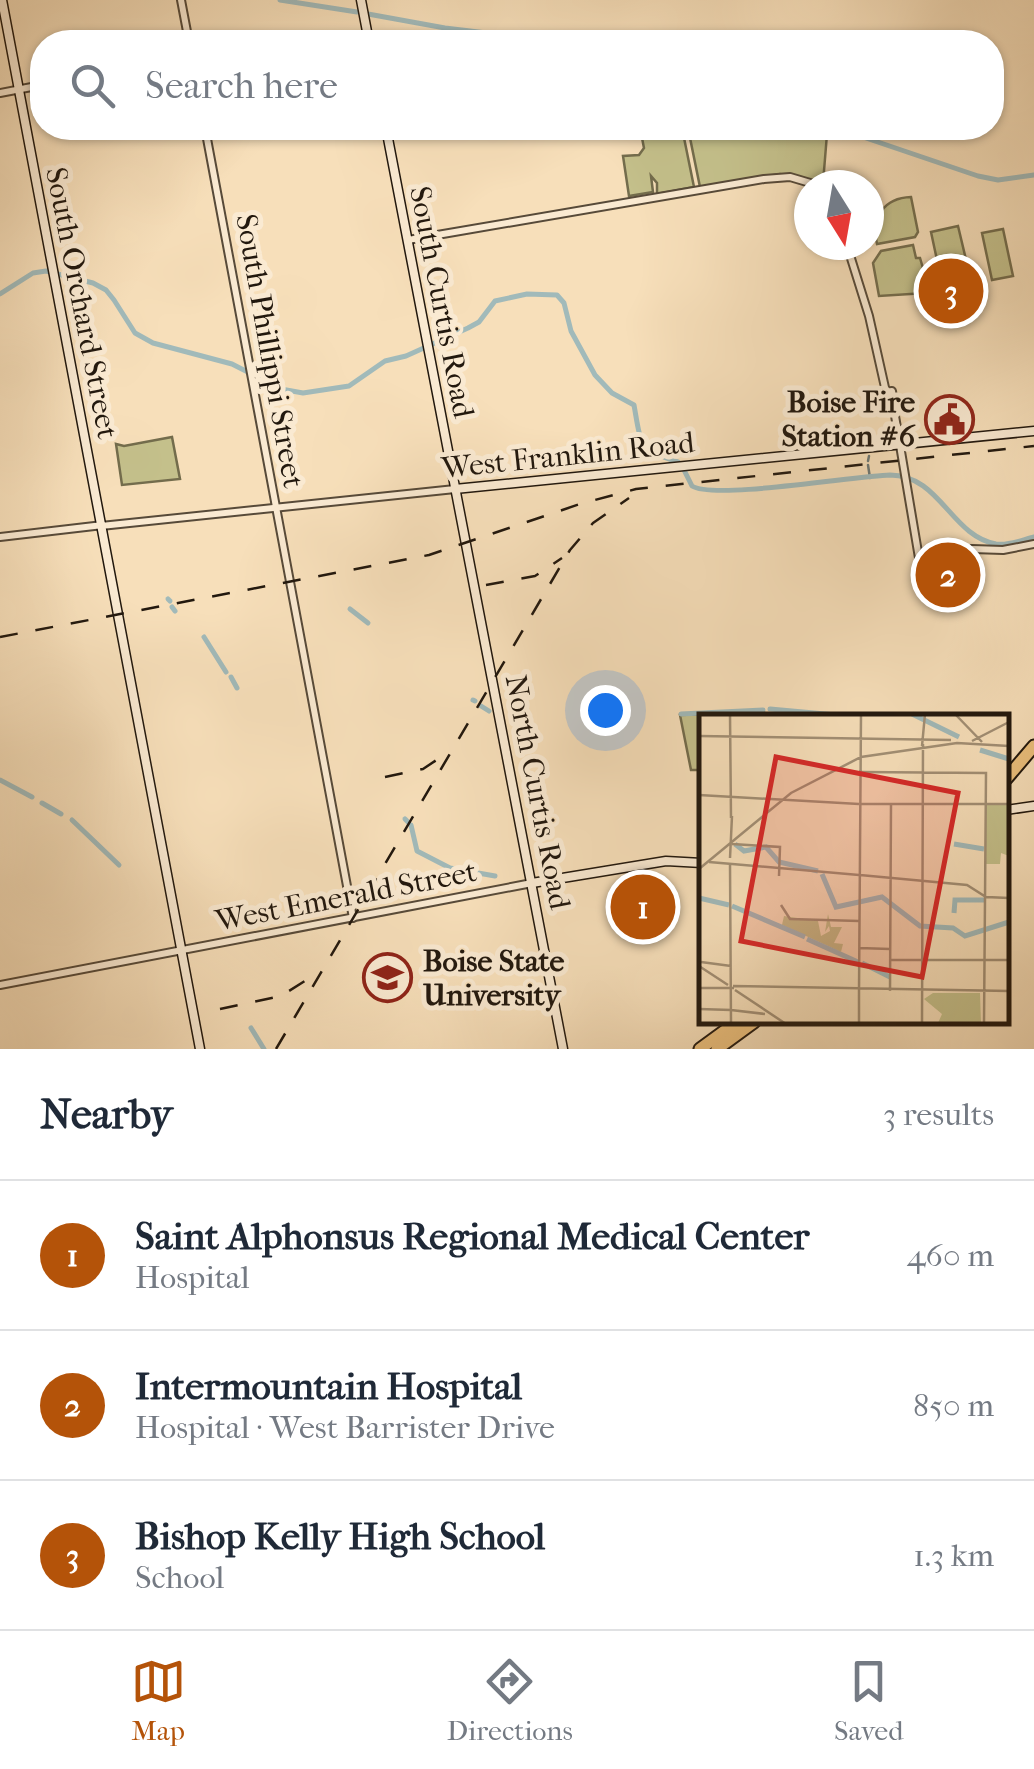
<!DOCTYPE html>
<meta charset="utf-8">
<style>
:root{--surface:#fff;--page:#f2f2f3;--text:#1f2937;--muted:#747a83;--line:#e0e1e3;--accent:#b45309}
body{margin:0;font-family:"IM FELL French Canon",serif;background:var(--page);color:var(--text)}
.compass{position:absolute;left:794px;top:170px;width:90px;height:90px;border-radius:50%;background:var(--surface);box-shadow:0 2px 8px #0004;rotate:169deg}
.you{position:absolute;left:605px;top:710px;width:35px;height:35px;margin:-25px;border:8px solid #fff;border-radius:50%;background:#1a73e8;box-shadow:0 0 0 15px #1a73e833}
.badge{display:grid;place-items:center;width:65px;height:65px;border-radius:50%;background:var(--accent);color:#fff;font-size:32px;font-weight:700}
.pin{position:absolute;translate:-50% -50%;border:5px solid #fff;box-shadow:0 2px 10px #0006}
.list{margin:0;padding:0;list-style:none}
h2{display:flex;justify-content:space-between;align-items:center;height:130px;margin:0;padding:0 40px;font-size:42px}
h2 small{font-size:32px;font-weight:400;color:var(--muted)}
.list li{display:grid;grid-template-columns:65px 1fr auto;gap:30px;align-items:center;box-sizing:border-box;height:150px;padding:0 40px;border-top:2px solid var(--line)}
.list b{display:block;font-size:38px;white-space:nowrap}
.list p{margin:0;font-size:32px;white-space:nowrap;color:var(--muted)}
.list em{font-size:32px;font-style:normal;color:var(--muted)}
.icon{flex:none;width:55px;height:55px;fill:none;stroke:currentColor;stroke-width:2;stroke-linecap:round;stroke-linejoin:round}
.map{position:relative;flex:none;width:1034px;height:1049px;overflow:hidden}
.search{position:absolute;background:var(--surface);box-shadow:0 2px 8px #0004;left:30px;right:30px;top:30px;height:110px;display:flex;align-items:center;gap:25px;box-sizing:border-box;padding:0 35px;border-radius:40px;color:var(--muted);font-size:38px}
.sheet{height:580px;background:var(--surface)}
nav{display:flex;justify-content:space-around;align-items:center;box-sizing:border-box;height:140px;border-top:2px solid var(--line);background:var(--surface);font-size:28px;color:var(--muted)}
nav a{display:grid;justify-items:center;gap:5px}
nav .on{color:var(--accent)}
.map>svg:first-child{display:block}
.green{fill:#c4c08b;stroke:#736c4c;stroke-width:2.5}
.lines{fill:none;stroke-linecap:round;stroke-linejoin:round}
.stream{stroke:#6e7975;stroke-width:2.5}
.canal{stroke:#a1baba;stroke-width:5}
.tertiary-casing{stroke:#574a39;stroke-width:10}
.secondary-casing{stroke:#22180e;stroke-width:11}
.motorway-casing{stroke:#22180e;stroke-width:15}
.tertiary{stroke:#faead2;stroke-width:6}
.secondary{stroke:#faead2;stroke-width:8}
.motorway{stroke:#ecc07d;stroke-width:11}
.rail{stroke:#22180e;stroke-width:2.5;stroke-dasharray:18 18;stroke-linecap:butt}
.labels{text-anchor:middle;stroke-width:10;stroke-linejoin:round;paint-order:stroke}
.street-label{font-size:30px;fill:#22180e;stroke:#faead2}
.poi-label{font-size:30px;font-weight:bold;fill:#22180e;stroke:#faead2;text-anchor:end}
.inset-river{fill:none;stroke:#a1baba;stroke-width:5}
.inset-road{fill:none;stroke:#a28f75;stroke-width:2.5}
.view{fill:#d62828;fill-opacity:0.15;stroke:#d62828;stroke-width:5}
.inset-edge{fill:none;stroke:#22180e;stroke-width:5}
</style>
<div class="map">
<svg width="1034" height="1049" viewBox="0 0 1034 1049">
<rect width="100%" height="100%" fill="#f7dfba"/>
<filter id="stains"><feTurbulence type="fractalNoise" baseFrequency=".002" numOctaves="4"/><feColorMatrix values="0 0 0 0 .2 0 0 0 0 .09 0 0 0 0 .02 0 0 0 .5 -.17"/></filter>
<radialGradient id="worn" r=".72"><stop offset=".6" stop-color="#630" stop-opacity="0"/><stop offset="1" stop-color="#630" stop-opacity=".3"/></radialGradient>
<g class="green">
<path d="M640,128H682L694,187L657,194V183L651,176L653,192L629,196L623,156L639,155L644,148Z"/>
<path d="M688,128H805L827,134L823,183L780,174L700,187Z"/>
<path d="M911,197L918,232L915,237L877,244C871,217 884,198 911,197Z"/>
<path d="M958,226L968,268L940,274L931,232Z"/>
<path d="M1003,229L1013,276L992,280L982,233Z"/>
<path d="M913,245L916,258H920L929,289L926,293L879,296L873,263L881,251Z"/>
<path d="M172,437L180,479L122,485L116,444L124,446Z"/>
<path d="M764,712L765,716H702L701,770H691L680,715Z"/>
</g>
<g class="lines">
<g class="stream">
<path d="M868,461L869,456"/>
<path d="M868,465L870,478"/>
</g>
<g class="canal">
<path d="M280,0L357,12"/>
<path d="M368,14L445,28L562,42"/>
<path d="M812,128L863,137L978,176L998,180L1034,175"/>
<path d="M0,294L33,273L46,271L93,283L106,290L114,300L135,333L153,343L232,364L281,389L303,393L349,386L385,361L406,356L468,328L479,322L495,301L527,294L557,295L564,303L571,331L595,375L612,393L634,405C641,444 638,449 678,462"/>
<path d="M684,470L692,486C714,500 855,476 890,475C940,475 951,536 996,544C1009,546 1022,540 1034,537"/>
<path d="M168,599L170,601"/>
<path d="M172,607L175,611"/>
<path d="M350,609L368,623"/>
<path d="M204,637L226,672"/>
<path d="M231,677L237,688"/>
<path d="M473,700L475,701"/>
<path d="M481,706L489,711"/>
<path d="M770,709L847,716"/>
<path d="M681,714L763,710"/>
<path d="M0,780L32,797"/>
<path d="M42,803L61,814"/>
<path d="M405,819L408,822"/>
<path d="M72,820L119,865"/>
<path d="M411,825L417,851L450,868L495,876"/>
<path d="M251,1028L264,1049"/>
</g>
<defs>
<g id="tertiary">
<path d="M181,0L189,42"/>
<path d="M0,93L42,85"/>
<path d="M205,128L353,918"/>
<path d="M408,240L764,179L790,177L817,185"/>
<path d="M845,245L847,250L851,252L856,245"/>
<path d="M849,252L869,316L886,392"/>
<path d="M892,391L893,397L886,399L885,392Z"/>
<path d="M892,398L919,558L972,549L1003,550L1034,544"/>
<path d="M101,526L455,489"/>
<path d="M0,537L103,525"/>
<path d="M0,985L532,883"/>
</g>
<g id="secondary">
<path d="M2,0L200,1049"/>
<path d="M361,0L369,42"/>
<path d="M386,128L563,1049"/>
<path d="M455,489L1034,431"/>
<path d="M1006,810L1034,806"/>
<path d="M532,883L666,861L702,863"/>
</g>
<g id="motorway">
<path d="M1006,779L1034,746"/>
<path d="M700,1049L737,1022"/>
<path d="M717,1049L754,1022"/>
</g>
</defs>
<use href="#tertiary" class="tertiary-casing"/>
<use href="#secondary" class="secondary-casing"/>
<use href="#motorway" class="motorway-casing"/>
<use href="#tertiary" class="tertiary"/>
<use href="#secondary" class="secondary"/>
<use href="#motorway" class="motorway"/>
<g class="rail">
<path d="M486,585L535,576L562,558"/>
<path d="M0,637L429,555L580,504L636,489L1034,446"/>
<path d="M385,777L423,769L447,753"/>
<path d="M220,1009L281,996L316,974"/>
<path d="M276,1049L570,550L593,523L629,498"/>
</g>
</g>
<defs>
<symbol id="civic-ring" viewBox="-11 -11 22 22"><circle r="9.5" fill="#faead2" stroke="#8f2418" stroke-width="1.5"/><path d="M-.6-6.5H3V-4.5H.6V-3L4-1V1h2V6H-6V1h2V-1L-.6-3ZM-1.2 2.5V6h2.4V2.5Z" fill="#8f2418"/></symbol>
<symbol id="university-ring" viewBox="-11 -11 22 22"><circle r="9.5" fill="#faead2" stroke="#8f2418" stroke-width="1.5"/><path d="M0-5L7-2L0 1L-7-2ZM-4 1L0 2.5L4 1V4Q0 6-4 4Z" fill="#8f2418"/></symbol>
</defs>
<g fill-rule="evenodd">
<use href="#civic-ring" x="922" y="392" width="55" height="55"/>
<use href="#university-ring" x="360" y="950" width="55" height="55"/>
</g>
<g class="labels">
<g class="street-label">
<text transform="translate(442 302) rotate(79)" y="10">South Curtis Road</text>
<text transform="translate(82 303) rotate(79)" y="10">South Orchard Street</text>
<text transform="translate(270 351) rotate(80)" y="10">South Phillippi Street</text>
<text transform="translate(568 455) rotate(-6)" y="10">West Franklin Road</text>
<text transform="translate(538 792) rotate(79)" y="10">North Curtis Road</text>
<text transform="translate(346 896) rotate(-11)" y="10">West Emerald Street</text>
</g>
<g class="poi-label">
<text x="915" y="412">Boise Fire<tspan x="915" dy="34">Station #6</tspan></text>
<text x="423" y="971" text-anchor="start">Boise State<tspan x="423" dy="34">University</tspan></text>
</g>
</g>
<g transform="translate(699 714)">
<rect width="310" height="310" fill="#f7dfba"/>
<path d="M287,91H310V142L302,139L301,150H286ZM129,200L132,213H143L135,229L144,230L142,238L83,211L85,202L119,207L122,222L131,217L130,212L126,218ZM234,279H281L282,310L239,309L243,300L225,285Z" fill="#c4c08b"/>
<path class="inset-river" d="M213,0L260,23M281,36L310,45M36,130L45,137L67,133L80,148L119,157M255,130L285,135M123,160L137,193L183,183L221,212L254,214L266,222L310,208M0,184L30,191M33,192L106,223M255,199L256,186H285M108,225L159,248M163,249L191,263"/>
<path class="inset-road" d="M31,0L32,104M256,0L283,28M0,22L252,26M273,27L310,8M223,32L226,0M160,58L287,59L285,310M0,81L160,90M161,90H310M33,130L81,133L80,162M31,144L33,102M10,148L160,161M31,150L32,310M0,155L92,79L162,43L258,29L310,32M161,161L268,171L287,183L310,184M82,191L91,205L160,207M160,234L191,235M191,246H310M2,248L32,252M0,252L29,271M34,272L310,277M1,274H35M36,276L87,310M160,277L162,0M191,277L192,90M0,295L32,296M32,296L66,300M160,310V277M223,310L224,30"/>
<path class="view" d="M77,43L259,79L223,263L42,227Z"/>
<rect width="310" height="310" class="inset-edge"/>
</g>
<rect width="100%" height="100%" filter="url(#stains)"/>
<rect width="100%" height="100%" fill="url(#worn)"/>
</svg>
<svg class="compass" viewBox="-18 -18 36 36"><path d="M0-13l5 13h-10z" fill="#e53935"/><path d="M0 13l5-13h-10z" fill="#747a83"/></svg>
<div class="you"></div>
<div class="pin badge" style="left:643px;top:907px">1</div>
<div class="pin badge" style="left:948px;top:575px">2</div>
<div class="pin badge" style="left:951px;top:291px">3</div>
<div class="search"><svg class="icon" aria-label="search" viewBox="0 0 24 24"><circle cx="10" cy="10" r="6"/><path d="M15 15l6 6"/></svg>Search here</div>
</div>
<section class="sheet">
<h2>Nearby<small>3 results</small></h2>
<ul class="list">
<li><span class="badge">1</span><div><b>Saint Alphonsus Regional Medical Center</b><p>Hospital</p></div><em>460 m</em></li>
<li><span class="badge">2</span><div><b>Intermountain Hospital</b><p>Hospital · West Barrister Drive</p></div><em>850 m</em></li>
<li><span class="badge">3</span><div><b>Bishop Kelly High School</b><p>School</p></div><em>1.3 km</em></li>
</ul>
</section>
<nav>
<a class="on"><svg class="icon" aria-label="map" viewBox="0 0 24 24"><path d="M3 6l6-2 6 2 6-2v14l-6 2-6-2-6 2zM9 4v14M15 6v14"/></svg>Map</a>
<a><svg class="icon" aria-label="directions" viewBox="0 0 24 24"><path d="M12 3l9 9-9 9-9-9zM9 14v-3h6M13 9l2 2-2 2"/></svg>Directions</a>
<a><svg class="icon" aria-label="saved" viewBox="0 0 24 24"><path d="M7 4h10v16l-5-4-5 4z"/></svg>Saved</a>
</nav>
